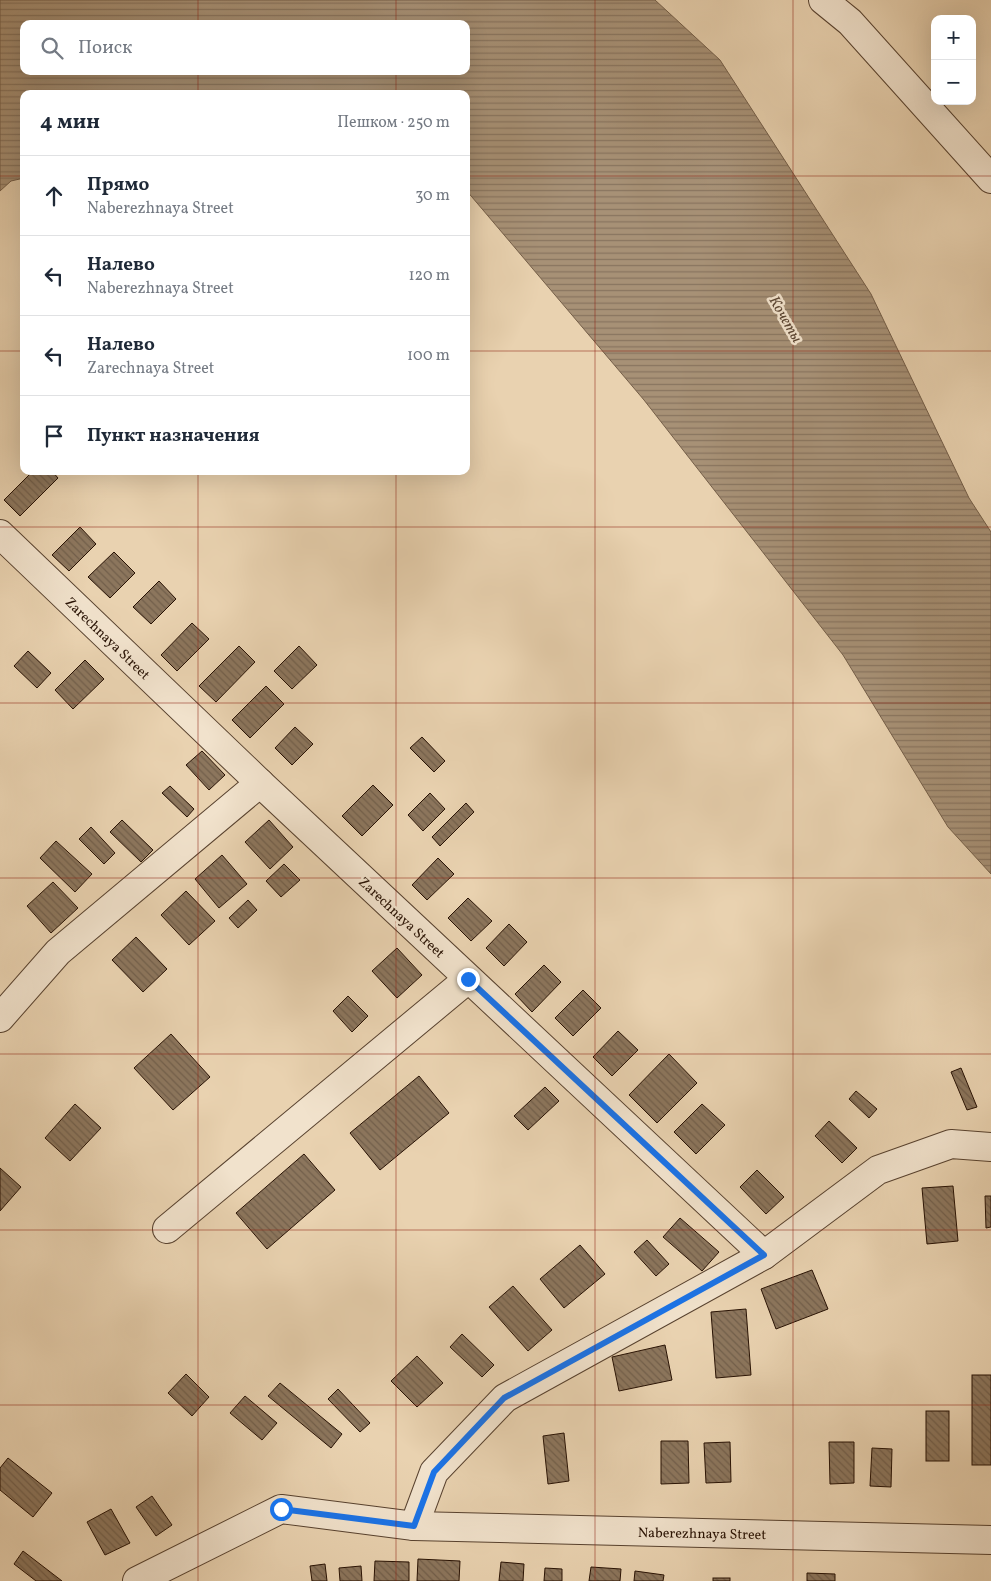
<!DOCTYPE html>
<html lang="ru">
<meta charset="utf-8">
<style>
:root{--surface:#fff;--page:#f6f6f7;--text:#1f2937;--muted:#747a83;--line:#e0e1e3}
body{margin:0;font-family:Vollkorn,serif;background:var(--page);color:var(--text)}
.controls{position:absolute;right:15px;top:15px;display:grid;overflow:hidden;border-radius:10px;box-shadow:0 5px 20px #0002}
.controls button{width:45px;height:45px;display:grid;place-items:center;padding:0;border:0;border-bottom:1px solid var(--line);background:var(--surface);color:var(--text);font:25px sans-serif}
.stop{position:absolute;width:15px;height:15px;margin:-11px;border:4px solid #1a73e8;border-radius:50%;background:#fff}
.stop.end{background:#1a73e8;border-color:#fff;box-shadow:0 1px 5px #0008}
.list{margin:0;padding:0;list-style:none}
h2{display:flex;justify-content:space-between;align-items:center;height:65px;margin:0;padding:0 20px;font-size:21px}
h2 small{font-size:16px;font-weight:400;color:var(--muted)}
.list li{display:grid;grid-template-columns:32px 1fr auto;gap:15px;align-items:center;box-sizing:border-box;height:80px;padding:0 20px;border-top:1px solid var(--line)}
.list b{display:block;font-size:19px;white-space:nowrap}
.list p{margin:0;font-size:16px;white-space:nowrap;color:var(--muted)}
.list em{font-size:16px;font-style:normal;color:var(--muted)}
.icon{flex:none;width:28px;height:28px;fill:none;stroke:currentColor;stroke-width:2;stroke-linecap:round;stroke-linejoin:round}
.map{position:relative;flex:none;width:991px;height:1581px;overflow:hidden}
.search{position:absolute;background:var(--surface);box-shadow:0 5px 20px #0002;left:20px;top:20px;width:450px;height:55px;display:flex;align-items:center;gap:12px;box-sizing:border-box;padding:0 18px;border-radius:10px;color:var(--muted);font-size:19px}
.panel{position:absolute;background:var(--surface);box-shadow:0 5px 20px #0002;left:20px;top:90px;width:450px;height:385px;border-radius:10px}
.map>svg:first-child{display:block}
.water{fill:url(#water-rules);stroke:#745e48;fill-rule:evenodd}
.building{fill:url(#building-back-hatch);stroke:#281204}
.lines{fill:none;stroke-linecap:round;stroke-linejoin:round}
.minor-casing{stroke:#58422f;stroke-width:30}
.minor{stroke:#f1e2cc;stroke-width:28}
.route{stroke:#1a73e8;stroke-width:6}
.grid{fill:none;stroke:#8f2418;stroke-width:1;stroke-opacity:0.55}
.labels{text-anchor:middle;stroke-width:5;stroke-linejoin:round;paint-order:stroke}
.street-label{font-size:14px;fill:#281204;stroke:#f1e2cc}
.water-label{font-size:15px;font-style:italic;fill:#5b4532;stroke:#f1e2cc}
</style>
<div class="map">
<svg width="991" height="1581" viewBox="0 0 991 1581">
<defs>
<pattern id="water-rules" width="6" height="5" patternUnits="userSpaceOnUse" patternTransform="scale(1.25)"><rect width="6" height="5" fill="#a79176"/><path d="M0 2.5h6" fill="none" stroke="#88755f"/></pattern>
<pattern id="building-back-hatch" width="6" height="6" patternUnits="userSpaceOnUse" patternTransform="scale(1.25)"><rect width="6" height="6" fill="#8c765d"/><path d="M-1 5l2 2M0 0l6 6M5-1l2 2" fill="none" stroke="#725f4b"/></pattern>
</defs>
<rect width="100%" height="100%" fill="#e9d2b0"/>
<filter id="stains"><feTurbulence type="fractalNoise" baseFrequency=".004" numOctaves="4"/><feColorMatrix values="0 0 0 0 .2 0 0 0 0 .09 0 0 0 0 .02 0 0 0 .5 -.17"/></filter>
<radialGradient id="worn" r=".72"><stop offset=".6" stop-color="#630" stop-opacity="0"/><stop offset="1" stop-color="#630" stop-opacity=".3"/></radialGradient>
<path class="water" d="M0,0H655L720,60L871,294L969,498L991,532V874L948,827L843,655L644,400L466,190V94H24V178L11,181L0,191ZM24,24H466V71H24Z"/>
<g class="building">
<path d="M33,471H52L58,478L20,516L4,500Z"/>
<path d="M80,527L96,544L69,571L52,555Z"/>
<path d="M114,552L135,573L110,598L88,577Z"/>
<path d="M159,581L176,599L151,624L133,607Z"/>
<path d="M192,623L209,639L177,671L161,655Z"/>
<path d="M239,646L255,662L216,702L199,686Z"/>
<path d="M299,646L317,665L292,689L274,671Z"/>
<path d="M28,651L51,673L37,688L14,666Z"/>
<path d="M85,660L104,679L73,709L55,690Z"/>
<path d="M266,686L284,704L250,738L232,720Z"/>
<path d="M295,727L313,744L292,765L275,748Z"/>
<path d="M422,737L445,761L434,772L410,748Z"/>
<path d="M202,751L225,775L209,790L186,765Z"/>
<path d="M373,785L393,805L362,836L342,816Z"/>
<path d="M170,786L194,809L187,817L162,793Z"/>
<path d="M430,793L445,809L423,831L408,815Z"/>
<path d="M466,803L474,812L440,846L432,837Z"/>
<path d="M122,820L153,850L141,862L110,832Z"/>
<path d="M269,820L293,847L270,869L245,842Z"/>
<path d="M91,827L115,853L104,864L79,839Z"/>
<path d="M56,841L92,874L75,892L40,858Z"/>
<path d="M222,855L247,884L219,908L195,879Z"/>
<path d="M438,858L454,874L427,900L412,885Z"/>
<path d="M284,864L300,880L281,897L266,881Z"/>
<path d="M53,882L78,908L51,933L27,906Z"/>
<path d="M186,891L215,921L189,945L161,915Z"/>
<path d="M468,898L492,921L471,941L448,918Z"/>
<path d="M248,900L257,910L238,928L229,918Z"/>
<path d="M509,924L527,942L504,966L486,948Z"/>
<path d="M136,937L167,969L143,992L112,960Z"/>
<path d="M397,948L422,975L397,998L372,971Z"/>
<path d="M544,965L561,982L532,1012L515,994Z"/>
<path d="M583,990L601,1008L573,1036L555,1018Z"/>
<path d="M348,996L368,1016L352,1032L333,1011Z"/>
<path d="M618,1031L638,1050L612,1076L593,1057Z"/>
<path d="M171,1034L210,1077L173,1110L134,1068Z"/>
<path d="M669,1054L697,1083L657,1123L629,1095Z"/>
<path d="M961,1068L977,1107L967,1110L951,1072Z"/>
<path d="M419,1076L449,1113L380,1170L350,1133Z"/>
<path d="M545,1087L559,1101L528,1130L514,1116Z"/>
<path d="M856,1091L877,1109L869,1118L849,1099Z"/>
<path d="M75,1104L101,1128L70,1161L45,1138Z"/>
<path d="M702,1104L725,1125L696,1154L674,1132Z"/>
<path d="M829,1121L857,1148L842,1163L815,1136Z"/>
<path d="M304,1154L335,1190L267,1249L236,1213Z"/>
<path d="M0,1168L21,1187L0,1211Z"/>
<path d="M757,1170L784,1197L766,1214L740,1187Z"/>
<path d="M953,1186L958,1241L927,1244L922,1188Z"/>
<path d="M985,1196H991V1227L986,1228Z"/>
<path d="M680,1218L719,1252L702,1271L663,1237Z"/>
<path d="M647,1240L669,1264L656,1276L634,1252Z"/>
<path d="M580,1245L605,1274L564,1308L540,1279Z"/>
<path d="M812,1270L828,1309L776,1329L761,1289Z"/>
<path d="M513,1286L552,1330L528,1351L489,1307Z"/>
<path d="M746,1309L751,1375L716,1378L711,1312Z"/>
<path d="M462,1334L494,1365L482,1377L450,1347Z"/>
<path d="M665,1345L672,1380L619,1391L612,1357Z"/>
<path d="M417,1356L443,1383L417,1407L391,1381Z"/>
<path d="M186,1374L209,1397L192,1416L168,1393Z"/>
<rect x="972" y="1375" width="19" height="90"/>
<path d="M280,1383L342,1434L331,1448L268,1396Z"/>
<path d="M338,1389L370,1423L360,1432L328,1399Z"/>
<path d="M245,1396L277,1423L262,1440L230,1413Z"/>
<rect x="926" y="1411" width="23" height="50"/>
<path d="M564,1433L569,1481L548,1484L543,1436Z"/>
<path d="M661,1441H688L689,1483L661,1484Z"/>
<path d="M730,1442L731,1482L706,1483L704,1443Z"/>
<path d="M829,1442H854V1483L830,1484Z"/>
<path d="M872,1448L892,1449L891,1487L870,1486Z"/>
<path d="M8,1458L52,1493L33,1517L0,1490V1468Z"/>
<path d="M152,1496L172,1525L156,1536L136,1507Z"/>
<path d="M111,1509L130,1543L105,1555L87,1522Z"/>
<path d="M23,1551L62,1581H36L14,1564Z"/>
<path d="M418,1559L460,1561L459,1581H417Z"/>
<path d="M375,1561L409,1562V1581H374Z"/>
<path d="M501,1562L524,1564L523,1581H499Z"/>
<path d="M325,1564L327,1581H312L310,1566Z"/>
<path d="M361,1566L362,1581H340L339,1568Z"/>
<path d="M591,1567L621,1569L620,1581H589Z"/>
<path d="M545,1568L562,1569V1581H544Z"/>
<path d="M635,1571L664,1575L663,1581H634Z"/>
<path d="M807,1573L835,1574V1581H807Z"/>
<rect x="713" y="1578" width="17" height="3"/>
</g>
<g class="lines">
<defs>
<g id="minor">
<path d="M823,0L850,22L991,179"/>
<path d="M0,534L260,783L764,1255"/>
<path d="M0,1018L58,952L260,783"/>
<path d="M167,1229L468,979"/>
<path d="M414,1526L434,1472L505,1398L764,1255L878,1170L951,1144L991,1147"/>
<path d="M137,1581L281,1509L414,1526L991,1540"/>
</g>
</defs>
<use href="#minor" class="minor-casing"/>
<use href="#minor" class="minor"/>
</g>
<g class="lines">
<path class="route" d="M281,1509L414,1526L434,1472L504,1398L764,1255L468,979"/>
</g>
<path class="grid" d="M198,0V24M396,0V24M595,0V1581M793,0V1581M198,71V94M396,71V94M0,176H24M466,176H991M0,351H24M466,351H991M198,471V1581M396,471V1581M0,527H991M0,703H991M0,878H991M0,1054H991M0,1230H991M0,1405H991"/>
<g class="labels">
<g class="street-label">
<text transform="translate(108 638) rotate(44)" y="5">Zarechnaya Street</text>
<text transform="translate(402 917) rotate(43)" y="5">Zarechnaya Street</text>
<text transform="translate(702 1533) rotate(1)" y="5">Naberezhnaya Street</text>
</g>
<g class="water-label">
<text transform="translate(786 319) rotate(60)" y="5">Кочеты</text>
</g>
</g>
<rect width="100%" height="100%" filter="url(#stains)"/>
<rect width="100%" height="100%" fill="url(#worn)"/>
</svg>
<div class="controls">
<button>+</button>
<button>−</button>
</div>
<div class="stop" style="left:281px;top:1509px"></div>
<div class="stop end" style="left:468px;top:979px"></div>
<div class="search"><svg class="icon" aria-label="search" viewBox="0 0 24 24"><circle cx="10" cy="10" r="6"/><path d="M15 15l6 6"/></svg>Поиск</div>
<section class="panel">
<h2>4 мин<small>Пешком · 250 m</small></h2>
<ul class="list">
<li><svg class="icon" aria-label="ahead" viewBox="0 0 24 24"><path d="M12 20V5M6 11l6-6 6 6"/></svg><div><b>Прямо</b><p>Naberezhnaya Street</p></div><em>30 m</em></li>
<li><svg class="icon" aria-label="left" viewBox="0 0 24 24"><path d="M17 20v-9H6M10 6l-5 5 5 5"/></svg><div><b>Налево</b><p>Naberezhnaya Street</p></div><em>120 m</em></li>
<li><svg class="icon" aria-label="left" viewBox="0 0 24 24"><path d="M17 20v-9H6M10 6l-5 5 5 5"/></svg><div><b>Налево</b><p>Zarechnaya Street</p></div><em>100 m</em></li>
<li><svg class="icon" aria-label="arrive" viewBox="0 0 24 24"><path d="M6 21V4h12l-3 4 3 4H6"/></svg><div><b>Пункт назначения</b></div></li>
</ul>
</section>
</div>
